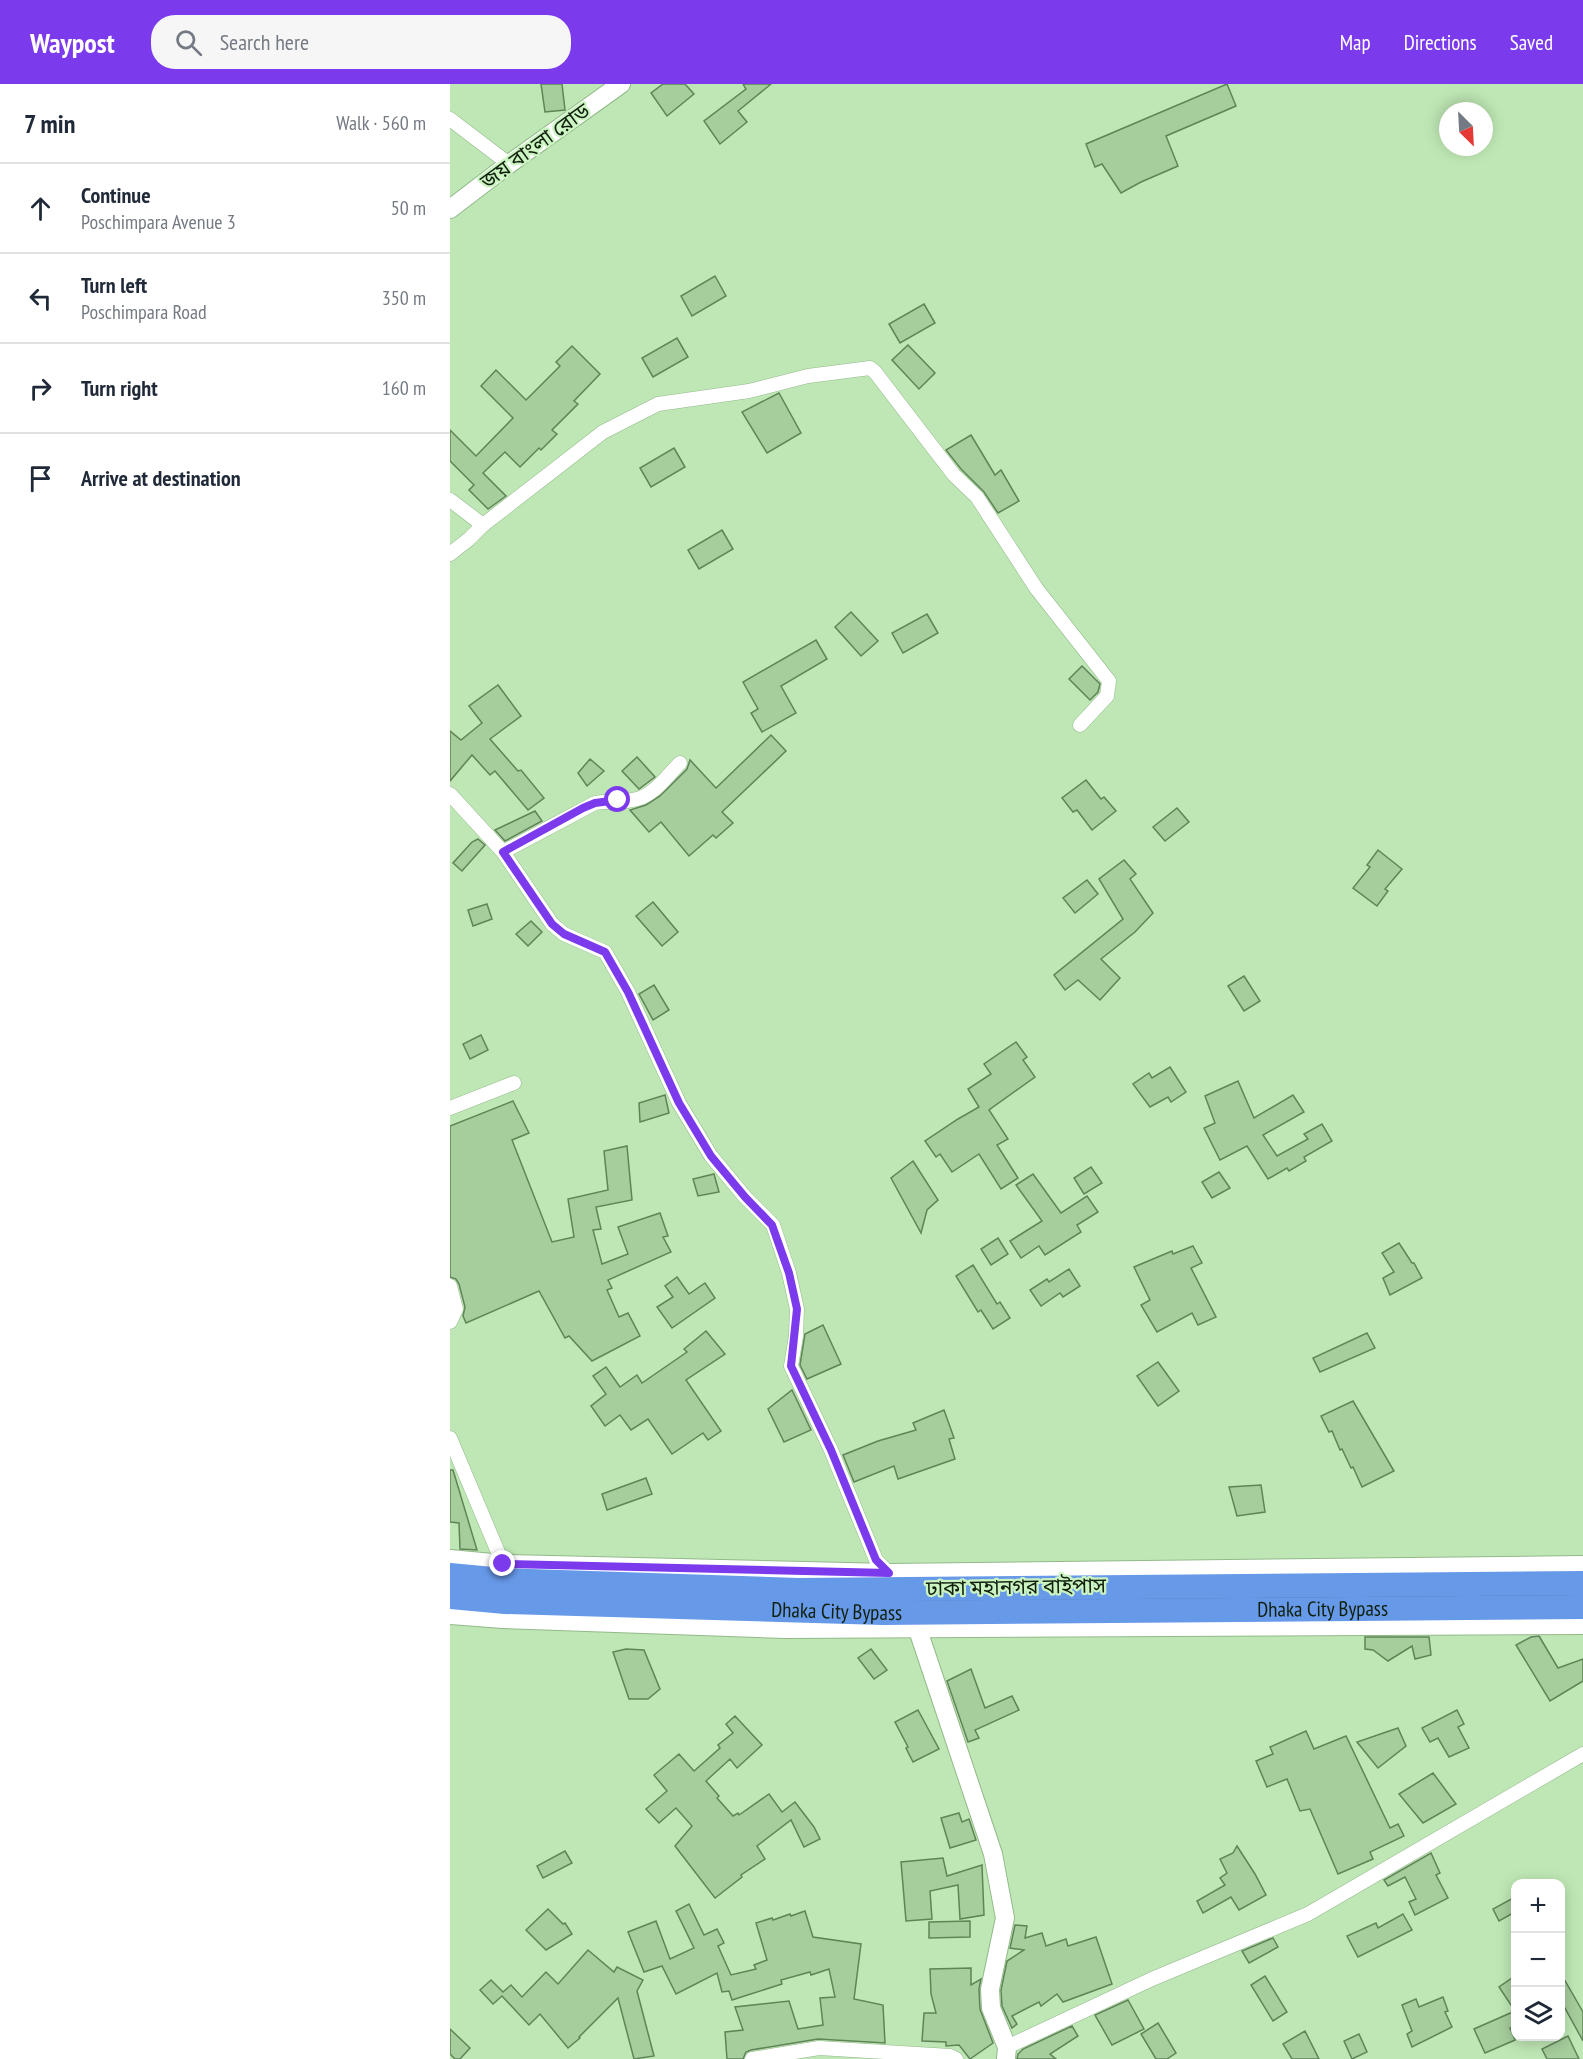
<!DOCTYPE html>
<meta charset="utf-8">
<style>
:root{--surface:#fff;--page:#f6f6f7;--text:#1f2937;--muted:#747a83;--line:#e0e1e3;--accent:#7c3aed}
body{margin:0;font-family:"PT Sans Narrow","Noto Sans Bengali",sans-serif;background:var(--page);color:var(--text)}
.controls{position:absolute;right:18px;bottom:18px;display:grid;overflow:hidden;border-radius:12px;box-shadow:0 3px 15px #0003}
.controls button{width:54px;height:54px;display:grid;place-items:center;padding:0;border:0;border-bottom:2px solid var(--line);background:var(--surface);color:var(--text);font:30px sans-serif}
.compass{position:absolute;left:989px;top:18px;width:54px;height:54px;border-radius:50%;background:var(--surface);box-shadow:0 3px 15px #0003;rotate:156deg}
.stop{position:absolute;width:18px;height:18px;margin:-14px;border:4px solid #7c3aed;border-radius:50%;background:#fff}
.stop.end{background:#7c3aed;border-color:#fff;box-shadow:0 2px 6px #0008}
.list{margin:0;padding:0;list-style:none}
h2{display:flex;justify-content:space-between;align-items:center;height:78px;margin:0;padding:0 24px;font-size:26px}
h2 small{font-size:20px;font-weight:400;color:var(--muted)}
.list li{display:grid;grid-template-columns:39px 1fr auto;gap:18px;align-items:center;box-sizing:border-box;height:90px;padding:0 24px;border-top:2px solid var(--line)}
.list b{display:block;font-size:22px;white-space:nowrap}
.list p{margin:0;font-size:20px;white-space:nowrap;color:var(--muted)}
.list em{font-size:20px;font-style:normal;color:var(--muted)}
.icon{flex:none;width:33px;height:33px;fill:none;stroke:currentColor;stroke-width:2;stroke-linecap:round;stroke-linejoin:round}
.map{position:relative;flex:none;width:1133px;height:1975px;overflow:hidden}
header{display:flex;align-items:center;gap:36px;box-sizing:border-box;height:84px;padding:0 30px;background:var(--accent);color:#fff}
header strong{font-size:28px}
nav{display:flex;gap:33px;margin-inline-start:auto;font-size:21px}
.search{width:420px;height:54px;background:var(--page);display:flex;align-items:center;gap:15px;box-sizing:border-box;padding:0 21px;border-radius:24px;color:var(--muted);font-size:22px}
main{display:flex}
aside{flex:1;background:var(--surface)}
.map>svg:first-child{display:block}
.building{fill:#a6cd9c;stroke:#5f8457;stroke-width:1.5}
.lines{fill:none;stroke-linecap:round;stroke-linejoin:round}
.street-casing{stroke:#93b98a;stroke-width:15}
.secondary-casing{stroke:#93b98a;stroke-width:20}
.highway-casing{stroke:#496f9c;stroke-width:26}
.street{stroke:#fff;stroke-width:14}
.secondary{stroke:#fff;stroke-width:18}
.highway{stroke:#6799e9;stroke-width:24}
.route{stroke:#7c3aed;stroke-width:8}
.labels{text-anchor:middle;stroke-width:4.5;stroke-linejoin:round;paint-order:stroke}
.street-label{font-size:21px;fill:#11200e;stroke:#ccf4c2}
</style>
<header>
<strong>Waypost</strong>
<div class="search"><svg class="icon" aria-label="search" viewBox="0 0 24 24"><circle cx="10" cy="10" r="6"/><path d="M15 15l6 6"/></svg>Search here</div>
<nav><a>Map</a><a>Directions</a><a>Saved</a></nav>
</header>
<main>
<aside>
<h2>7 min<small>Walk · 560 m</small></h2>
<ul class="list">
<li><svg class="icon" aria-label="ahead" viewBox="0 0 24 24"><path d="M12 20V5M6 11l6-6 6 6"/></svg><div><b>Continue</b><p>Poschimpara Avenue 3</p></div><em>50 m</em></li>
<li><svg class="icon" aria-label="left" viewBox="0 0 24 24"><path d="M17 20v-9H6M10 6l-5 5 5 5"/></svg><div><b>Turn left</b><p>Poschimpara Road</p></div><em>350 m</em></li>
<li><svg class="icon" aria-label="right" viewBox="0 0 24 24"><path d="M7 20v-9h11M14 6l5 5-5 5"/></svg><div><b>Turn right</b></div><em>160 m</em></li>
<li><svg class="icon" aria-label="arrive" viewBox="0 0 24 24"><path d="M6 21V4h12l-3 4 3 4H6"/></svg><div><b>Arrive at destination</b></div></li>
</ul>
</aside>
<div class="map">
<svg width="1133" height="1975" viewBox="0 0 1133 1975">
<rect width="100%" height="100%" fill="#bfe7b5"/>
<g class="building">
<path d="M91,0H112L115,26L95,28Z"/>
<path d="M213,0H235L244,10L217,32L201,9Z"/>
<path d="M293,0H321L288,27L297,38L270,60L254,37L296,5Z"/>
<path d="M777,0L786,22L716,52L728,82L691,98L671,109L652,80L645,83L636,60Z"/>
<path d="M265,192L276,212L242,232L231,212Z"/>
<path d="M474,220L485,239L450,259L439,240Z"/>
<path d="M227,254L238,273L203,293L192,274Z"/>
<path d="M458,261L485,289L469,305L442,276Z"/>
<path d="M122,262L150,290L124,317L128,320L102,346L107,350L91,366L89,364L70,383L55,368L33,389L56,412L38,425L19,406L24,401L0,377V346L26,372L63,334L31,302L46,286L76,316L110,282L106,278Z"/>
<path d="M329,309L351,349L317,369L292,328Z"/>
<path d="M521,351L545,391L551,386L569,417L548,429L534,408L511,385L496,366Z"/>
<path d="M224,364L235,383L201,403L190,384Z"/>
<path d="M272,446L283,465L249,485L238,466Z"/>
<path d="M401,528L428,557L411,572L385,543Z"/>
<path d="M477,530L488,549L453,569L442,549Z"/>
<path d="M366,556L377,575L331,602L346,629L312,648L301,629L308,625L293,598Z"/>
<path d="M632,582L650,600L648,608L640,616L619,595Z"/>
<path d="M48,601L71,632L40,655L68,687L71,686L94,714L78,726L45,687L40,691L22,671L0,697V647L11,656L32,639L19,622Z"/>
<path d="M321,651L336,667L272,728L283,739L266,754L263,751L239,772L211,738L199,748L180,726L196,721L210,712L237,685L240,676L266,704Z"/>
<path d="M187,673L205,693L189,705L172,687Z"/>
<path d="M140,675L154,687L137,702L128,689Z"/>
<path d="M636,696L651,715L654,713L666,727L642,746L627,726L623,728L612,714Z"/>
<path d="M727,724L739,738L715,757L703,743Z"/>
<path d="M85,727L92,737L55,757L45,746Z"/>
<path d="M28,755L35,761L12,787L3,779L22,758Z"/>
<path d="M928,766L952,785L935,805L938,807L927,822L903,804L920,783L917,781Z"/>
<path d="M674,776L686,790L680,795L703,829L685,848L651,875L670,894L650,916L628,896L615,906L604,891L673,835L649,795Z"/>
<path d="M637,796L648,810L625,829L613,814Z"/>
<path d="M203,818L228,848L212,862L186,832Z"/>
<path d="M37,820L42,835L23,842L18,826Z"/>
<path d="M81,837L92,848L78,862L66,850Z"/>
<path d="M794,892L810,917L794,927L778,902Z"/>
<path d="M204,901L219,926L203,936L189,910Z"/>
<path d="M31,951L38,966L20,975L13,960Z"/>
<path d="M566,958L577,973L573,976L585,993L539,1026L558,1055L547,1061L568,1094L551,1105L529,1070L502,1088L490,1070L486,1073L475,1057L508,1035L529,1023L518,1005L541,990L534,980Z"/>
<path d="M720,983L736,1008L721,1018L718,1013L700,1023L683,1000L699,989L702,994Z"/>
<path d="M788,997L804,1034L843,1011L854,1028L813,1051L827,1072L858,1055L854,1050L872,1040L882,1057L854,1073L856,1077L839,1087L837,1084L818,1095L797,1062L770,1076L754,1044L765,1039L755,1012Z"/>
<path d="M215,1011L219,1029L190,1038L189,1019Z"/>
<path d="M63,1017L79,1049L62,1056L102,1158L124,1153L118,1115L158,1106L154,1067L177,1062L182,1116L146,1123L151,1145L143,1146L152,1180L178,1170L168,1143L210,1129L218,1152L213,1153L221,1168L158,1196L162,1204L157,1206L169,1233L178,1229L190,1252L142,1277L119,1252L115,1254L89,1207L16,1239L13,1232L15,1223L9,1200L6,1195L0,1193V1042Z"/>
<path d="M463,1077L488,1116L477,1126L471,1149L441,1094Z"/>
<path d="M641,1083L652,1099L634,1110L624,1094Z"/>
<path d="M769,1088L780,1104L762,1114L752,1098Z"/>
<path d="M264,1090L269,1108L248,1112L243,1095Z"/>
<path d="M583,1090L611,1129L637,1112L648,1128L627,1141L631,1148L595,1171L589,1162L571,1174L560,1157L592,1137L566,1101Z"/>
<path d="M548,1154L558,1170L541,1181L531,1165Z"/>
<path d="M949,1159L962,1179H964L972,1194L940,1211L933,1194L944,1188L932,1169Z"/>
<path d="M743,1162L752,1179L741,1184L766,1233L748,1241L742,1229L707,1248L691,1221L700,1216L684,1183L722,1167L723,1170Z"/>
<path d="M523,1181L547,1220L550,1218L560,1234L543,1245L531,1226L528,1228L506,1192Z"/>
<path d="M619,1185L630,1202L613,1213L610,1209L591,1222L580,1206L597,1195L599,1198Z"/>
<path d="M227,1193L239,1210L255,1199L265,1214L222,1244L207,1223L223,1213L215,1202Z"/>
<path d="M373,1241L391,1280L357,1295L350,1281L355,1250Z"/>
<path d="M256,1247L275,1270L236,1296L271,1347L258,1356L253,1349L222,1370L198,1335L181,1346L170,1331L155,1342L141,1322L156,1310L143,1292L156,1283L170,1303L187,1291L192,1299L237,1268L234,1265Z"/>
<path d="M917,1249L925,1264L870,1288L863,1274Z"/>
<path d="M708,1278L729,1307L708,1322L687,1292Z"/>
<path d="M342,1306L361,1346L334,1358L318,1325Z"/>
<path d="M903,1317L944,1387L912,1403L903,1383L901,1384L892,1365L890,1366L882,1347L879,1348L871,1332Z"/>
<path d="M494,1326L504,1354L499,1355L505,1375L448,1395L444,1382L404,1398L393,1371L428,1357L466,1346L463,1339Z"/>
<path d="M0,1386H3L27,1466L10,1465L9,1439L0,1438Z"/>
<path d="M196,1394L202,1410L157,1426L152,1410Z"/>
<path d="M811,1401L815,1428L787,1432L779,1403Z"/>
<path d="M1089,1552L1108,1584L1133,1575V1597L1100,1617L1066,1561L1081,1553Z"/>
<path d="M915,1553H979L981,1571L965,1575L962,1562L938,1577L923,1566L915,1565Z"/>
<path d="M176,1565L194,1566L210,1605L198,1615H179L163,1568Z"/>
<path d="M421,1565L437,1586L424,1595L408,1574Z"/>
<path d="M521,1585L535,1624L562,1612L569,1626L525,1646L529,1654L518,1658L497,1597Z"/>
<path d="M468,1626L489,1665L463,1678L456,1664L458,1663L445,1638Z"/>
<path d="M1007,1626L1014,1640L1008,1643L1019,1664L999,1673L988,1654L980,1658L972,1644Z"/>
<path d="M285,1632L312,1661L287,1684L280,1675L256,1697L269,1712L267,1714L283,1732L288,1729L289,1731L319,1710L332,1728L345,1718L364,1743L370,1755L354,1763L341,1736L307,1762L315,1775L291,1791L292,1793L265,1814L225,1762L242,1742L226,1724L209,1739L196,1725L217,1707L204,1691L229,1670L244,1687L270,1664L268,1661L283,1649L276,1640Z"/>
<path d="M948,1644L956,1662L928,1684L907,1658Z"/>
<path d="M856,1647L864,1665L896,1652L940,1744L948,1740L954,1752L920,1768L923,1775L888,1790L860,1725L850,1727L837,1695L817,1703L806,1677L823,1670L820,1663Z"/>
<path d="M983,1689L1006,1720L973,1739L949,1710Z"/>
<path d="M509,1729L512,1738L519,1735L526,1756L500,1764L491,1734Z"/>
<path d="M787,1762L805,1790L816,1811L789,1826L781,1813L753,1829L747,1817L775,1801L770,1794L777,1789L770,1775L783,1769Z"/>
<path d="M115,1767L122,1779L93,1794L87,1782Z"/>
<path d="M981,1769L990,1789L986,1791L998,1814L965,1831L959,1818L966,1815L955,1793L938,1802L934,1796Z"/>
<path d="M493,1774L497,1792L532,1781L534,1831L510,1835L508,1801L480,1807L482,1835L456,1837L451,1778Z"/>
<path d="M1065,1813V1828L1049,1837L1043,1825Z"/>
<path d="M239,1820L254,1851L267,1845L274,1859L268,1862L281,1891L306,1885L304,1881L317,1876L306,1839L322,1834L323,1836L340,1830L341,1832L355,1827L363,1853L411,1860L404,1915L433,1921L435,1959L368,1955L301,1966L296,1968L293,1975H277L275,1948L293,1946L285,1923L339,1917L348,1945L373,1941L370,1914L385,1913L379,1885L361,1891L360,1888L331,1896L332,1900L282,1916L279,1907L272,1908L267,1889L226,1910L212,1882L194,1888L178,1848L206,1837L220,1875L244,1864L226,1827Z"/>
<path d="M98,1825L113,1840L115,1839L122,1850L96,1866L76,1846Z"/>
<path d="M953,1830L962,1846L908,1873L897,1852L926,1839L928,1844Z"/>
<path d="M520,1837V1853L479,1854V1838Z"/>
<path d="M565,1841L577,1842L575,1854L592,1849L596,1862L616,1855L618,1862L646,1853L662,1900L613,1918L607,1910L591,1922L589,1918L562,1932L567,1940L562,1944L552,1922L551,1906L557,1877L574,1866L560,1864Z"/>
<path d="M823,1854L828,1863L799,1879L792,1867Z"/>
<path d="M138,1866L164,1888L167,1883L193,1896L187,1907L204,1972L184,1975L168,1914L129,1953L130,1954L118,1964L90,1930L79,1941L52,1912L43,1920L30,1906L41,1896L53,1908L61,1901L72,1913L96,1888L108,1900Z"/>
<path d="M521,1884V1901L531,1895L529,1905L530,1925L543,1959L520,1975L509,1961L496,1962V1958L472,1957L474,1929H486L481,1910L480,1885Z"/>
<path d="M1110,1888L1133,1928V1957L1110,1915Z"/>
<path d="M815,1892L837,1928L823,1937L801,1901Z"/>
<path d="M1065,1892V1927L1049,1903Z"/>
<path d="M993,1913L998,1927L995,1928L1002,1943L962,1963L957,1950L962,1947L952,1921L966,1915L969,1923Z"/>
<path d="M678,1916L694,1945L662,1961L645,1931Z"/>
<path d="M1065,1927V1941L1060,1944L1065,1956L1035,1969L1024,1945Z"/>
<path d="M708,1939L726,1969L717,1975H706L691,1950Z"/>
<path d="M622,1942L628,1952L600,1970L606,1975H567L568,1970L573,1965Z"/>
<path d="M0,1945L20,1964L10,1975H5L0,1970Z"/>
<path d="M855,1947L869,1975H842L833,1960Z"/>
<path d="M909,1950L917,1968L902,1975L894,1957Z"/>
<path d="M1118,1952L1129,1975H1097L1092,1965Z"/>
</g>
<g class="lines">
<defs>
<g id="street">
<path d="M0,35L59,80"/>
<path d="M0,416L33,441"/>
<path d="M0,470L19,455L33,441L153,348L208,320L299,307L358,292L420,284L425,288L504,391L527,413L586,504L659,597L657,612L630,641"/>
<path d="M0,710L53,768L102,840L114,850L155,868L178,908L229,1019L261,1072L295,1113L323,1141L339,1189L347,1225L346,1252L341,1282L381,1366L426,1476L439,1489"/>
<path d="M53,768L145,719C159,716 174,719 187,715C204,711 218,691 230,679"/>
<path d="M0,1024L64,999"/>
<path d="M0,1202L6,1225L0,1238"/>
<path d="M0,1354L53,1480"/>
<path d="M557,1963L702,1895L858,1830L1133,1670"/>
<path d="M302,1975L369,1964L500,1972L506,1975"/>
</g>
<g id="secondary">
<path d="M0,125L59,80L171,0"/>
<path d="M0,1475L53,1480L439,1489L1133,1481"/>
<path d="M0,1531L53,1535L335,1545L1133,1541"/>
<path d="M468,1546L543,1770L555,1834L540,1905L541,1924L557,1963L556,1975"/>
</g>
<g id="highway">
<path d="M0,1491L53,1496L348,1506L1133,1499"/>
<path id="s1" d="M0,1513L55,1518L433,1529L1133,1523"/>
</g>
</defs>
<use href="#street" class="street-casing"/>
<use href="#secondary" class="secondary-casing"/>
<use href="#highway" class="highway-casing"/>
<use href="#street" class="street"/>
<use href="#secondary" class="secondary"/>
<use href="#highway" class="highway"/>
</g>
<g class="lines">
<path class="route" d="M53,1480L439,1489L426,1476L381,1366L341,1282L347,1225L339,1189L322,1141L295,1113L261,1072L229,1019L178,908L155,868L114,850L102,840L53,768L133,724L145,719L168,716"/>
</g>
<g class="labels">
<g class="street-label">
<text transform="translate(85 62) rotate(-36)" y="7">জয় বাংলা রোড</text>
<text transform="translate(566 1503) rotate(-1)" y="7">ঢাকা মহানগর বাইপাস</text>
<text dy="7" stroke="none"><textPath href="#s1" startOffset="873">Dhaka City Bypass</textPath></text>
<text dy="7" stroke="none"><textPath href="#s1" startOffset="387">Dhaka City Bypass</textPath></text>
</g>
</g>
</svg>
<div class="controls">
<button>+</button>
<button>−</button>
<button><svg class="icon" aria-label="layers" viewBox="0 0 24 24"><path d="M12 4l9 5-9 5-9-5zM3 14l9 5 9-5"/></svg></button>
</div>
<svg class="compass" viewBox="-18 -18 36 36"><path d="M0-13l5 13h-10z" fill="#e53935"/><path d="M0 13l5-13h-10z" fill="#747a83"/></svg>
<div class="stop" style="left:168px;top:716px"></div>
<div class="stop end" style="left:53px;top:1480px"></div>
</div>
</main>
